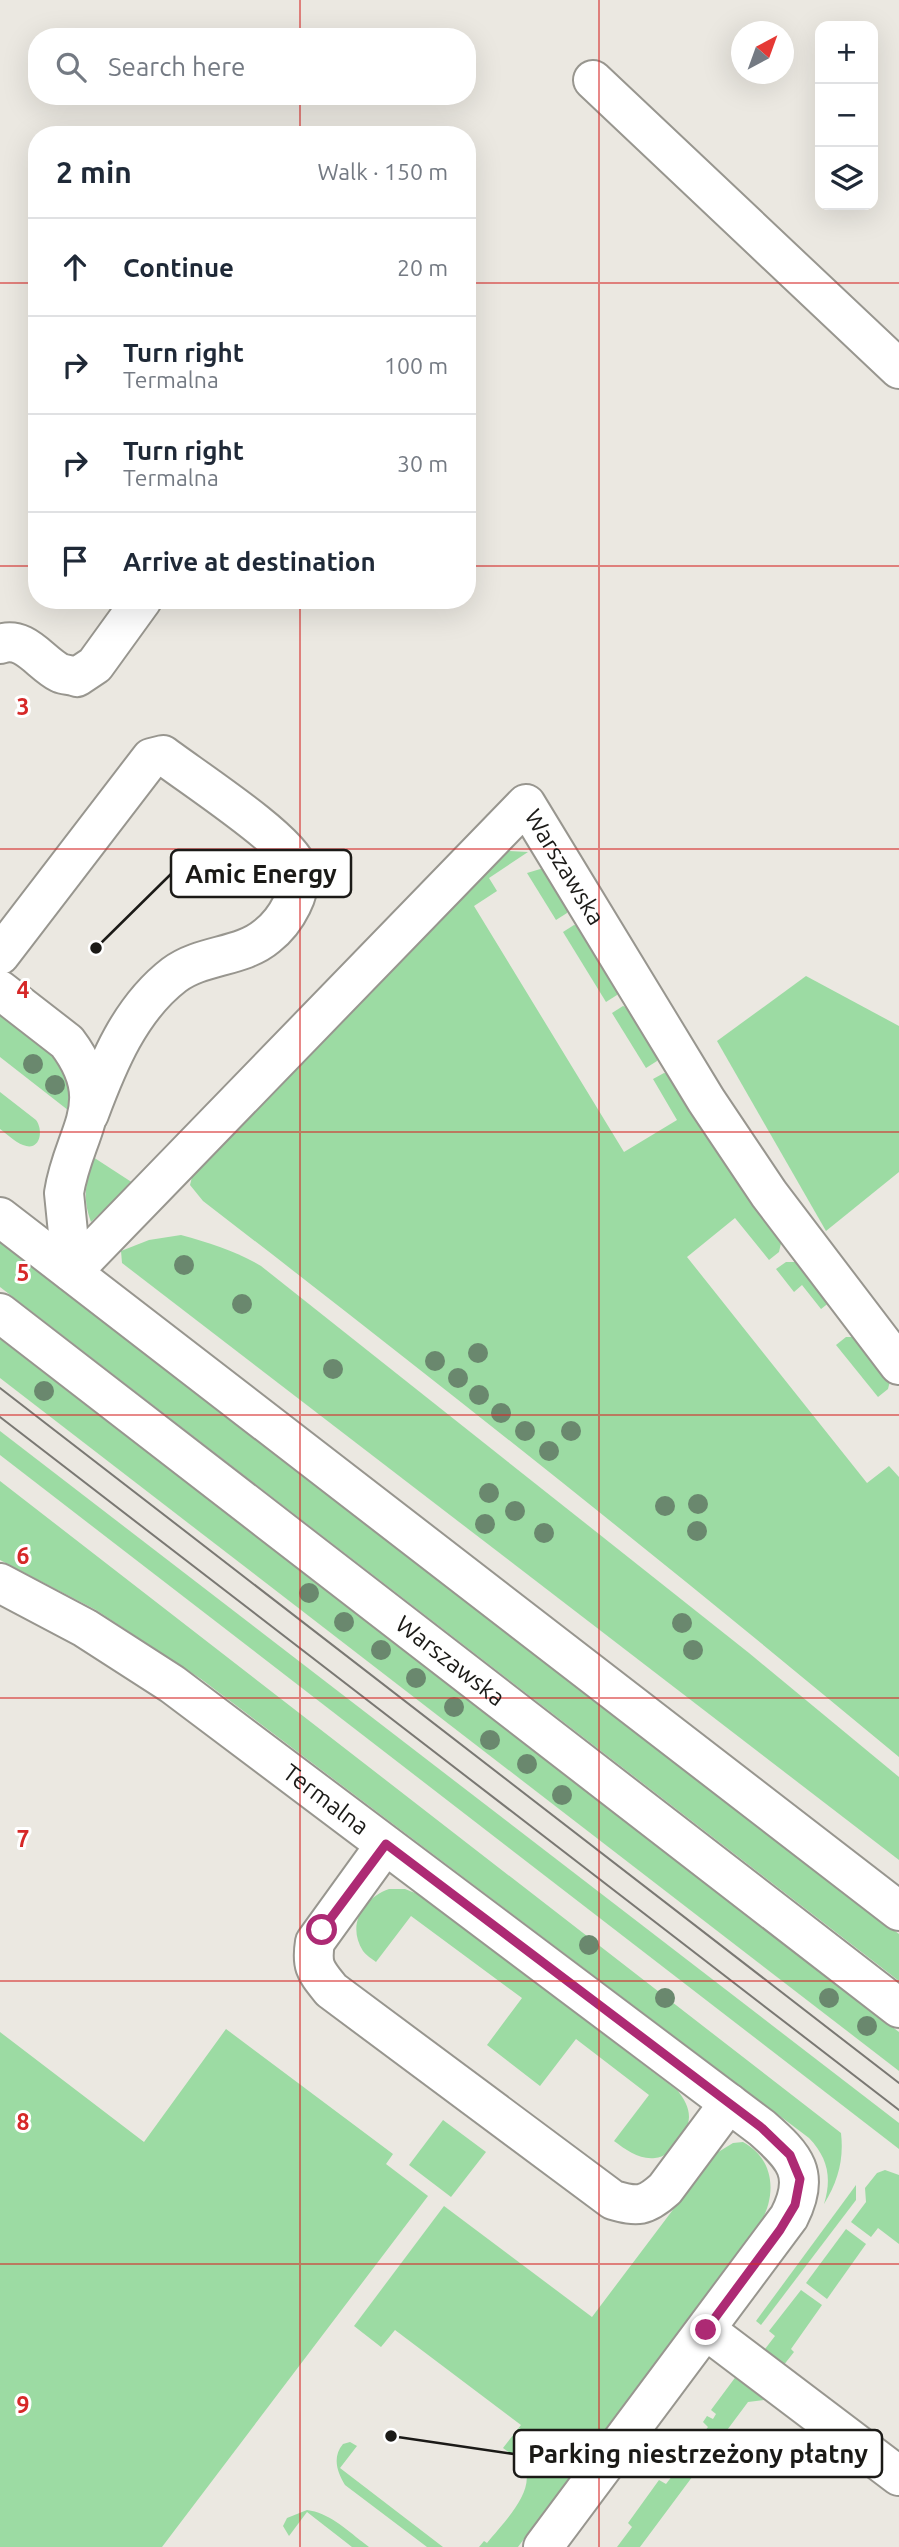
<!DOCTYPE html>
<meta charset="utf-8">
<style>
:root{--surface:#fff;--page:#f6f6f7;--text:#1f2937;--muted:#747a83;--line:#e0e1e3}
body{margin:0;font-family:Ubuntu,sans-serif;background:var(--page);color:var(--text)}
.controls{position:absolute;right:21px;top:21px;display:grid;overflow:hidden;border-radius:14px;box-shadow:0 7px 28px #0002}
.controls button{width:63px;height:63px;display:grid;place-items:center;padding:0;border:0;border-bottom:2px solid var(--line);background:var(--surface);color:var(--text);font:35px sans-serif}
.compass{position:absolute;left:731px;top:21px;width:63px;height:63px;border-radius:50%;background:var(--surface);box-shadow:0 7px 28px #0002;rotate:41deg}
.stop{position:absolute;width:21px;height:21px;margin:-16px;border:5px solid #ad2a74;border-radius:50%;background:#fff}
.stop.end{background:#ad2a74;border-color:#fff;box-shadow:0 2px 7px #0008}
.list{margin:0;padding:0;list-style:none}
h2{display:flex;justify-content:space-between;align-items:center;height:91px;margin:0;padding:0 28px;font-size:30px}
h2 small{font-size:23px;font-weight:400;color:var(--muted)}
.list li{display:grid;grid-template-columns:46px 1fr auto;gap:21px;align-items:center;box-sizing:border-box;height:98px;padding:0 28px;border-top:2px solid var(--line)}
.list b{display:block;font-size:26px;white-space:nowrap}
.list p{margin:0;font-size:23px;white-space:nowrap;color:var(--muted)}
.list em{font-size:23px;font-style:normal;color:var(--muted)}
.icon{flex:none;width:38px;height:38px;fill:none;stroke:currentColor;stroke-width:2;stroke-linecap:round;stroke-linejoin:round}
.map{position:relative;flex:none;width:899px;height:2547px;overflow:hidden}
.search{position:absolute;background:var(--surface);box-shadow:0 7px 28px #0002;left:28px;top:28px;width:448px;height:77px;display:flex;align-items:center;gap:18px;box-sizing:border-box;padding:0 24px;border-radius:28px;color:var(--muted);font-size:26px}
.panel{position:absolute;background:var(--surface);box-shadow:0 7px 28px #0002;left:28px;top:126px;width:448px;height:483px;border-radius:28px}
.map>svg:first-child{display:block}
.green{fill:#9cdba3}
.lines{fill:none;stroke-linecap:round;stroke-linejoin:round}
.minor-casing{stroke:#98968f;stroke-width:42}
.major-casing{stroke:#98968f;stroke-width:42}
.minor{stroke:#fff;stroke-width:38}
.major{stroke:#fff;stroke-width:38}
.tram{stroke:#7a7873;stroke-width:2}
.tree{fill:#6a886e}
.route{stroke:#ad2a74;stroke-width:9}
.grid{fill:none;stroke:#d62828;stroke-width:2;stroke-opacity:0.55}
.labels{text-anchor:middle;stroke-width:6;stroke-linejoin:round;paint-order:stroke}
.street-label{font-size:24px;fill:#1b1a17;stroke:#fff}
.grid-label{font-size:23px;text-anchor:middle;font-weight:bold;fill:#d62828;stroke:#fff;stroke-width:6;stroke-linejoin:round;paint-order:stroke}
.leader{fill:none;stroke:#1b1a17;stroke-width:2.5}
.callout-dot{fill:#1b1a17;stroke:#fff;stroke-width:2.5}
.callout{fill:#fff;stroke:#1b1a17;stroke-width:2.5}
.callout-label{font-size:26px;text-anchor:middle;font-weight:bold;fill:#1b1a17}
</style>
<div class="map">
<svg width="899" height="2547" viewBox="0 0 899 2547">
<rect width="100%" height="100%" fill="#ebe8e1"/>
<g class="green">
<path d="M509,851L528,852L489,878L497,891L474,906L624,1152L677,1120L653,1079L664,1073L673,1075L782,1239L779,1252L769,1260L735,1218L687,1257L867,1483L889,1466L899,1477V1757C671,1567 438,1382 203,1201L190,1185L193,1173L443,915Z"/>
<path d="M547,867L570,904L567,913L556,920L527,873Z"/>
<path d="M574,925L584,927L619,986L617,995L606,1002L563,932Z"/>
<path d="M806,976L899,1026V1172L826,1231L717,1041Z"/>
<path d="M623,1006L633,1010L659,1052L657,1061L646,1068L612,1013Z"/>
<path d="M0,1007L46,1042L71,1082L73,1114L0,1057Z"/>
<path d="M0,1092L36,1120C44,1131 40,1152 23,1145C15,1142 7,1134 0,1129Z"/>
<path d="M93,1157L133,1183L91,1222C82,1198 86,1181 93,1157Z"/>
<path d="M181,1235C210,1243 236,1251 261,1266L749,1653L899,1777V1860L122,1263L121,1251L149,1240Z"/>
<path d="M0,1240L899,1934V1981L0,1287Z"/>
<path d="M786,1262H799L830,1302L821,1309L802,1285L794,1292L776,1269Z"/>
<path d="M846,1337H857L890,1381L888,1389L878,1397L836,1345Z"/>
<path d="M0,1339L899,2032V2071L0,1378Z"/>
<path d="M0,1431L899,2123V2149L0,1455Z"/>
<path d="M0,1481L841,2133C844,2160 838,2181 824,2204C832,2178 828,2158 809,2138L201,1679L96,1610L0,1560Z"/>
<path d="M389,1889H405L420,1895L678,2091C684,2099 689,2107 689,2117C688,2135 673,2156 655,2158C640,2160 626,2150 614,2141L649,2095L576,2039L540,2086L487,2045L522,1998L411,1916L376,1962C372,1959 366,1955 363,1951C346,1924 364,1898 389,1889Z"/>
<path d="M226,2029L393,2154L386,2164L428,2196L162,2547H0V2032L144,2142Z"/>
<path d="M443,2120L486,2152L451,2197L409,2165Z"/>
<path d="M743,2142C774,2159 777,2193 761,2222L518,2547H479L484,2541L487,2543C501,2525 537,2491 524,2467C519,2459 510,2453 503,2448L521,2425L395,2330L381,2347L354,2326L444,2206L592,2317L715,2154L733,2143Z"/>
<path d="M885,2170L899,2175V2244L878,2228L871,2237L851,2222L866,2202L865,2188L877,2173Z"/>
<path d="M856,2185V2200L761,2325L756,2321Z"/>
<path d="M846,2229L866,2244L827,2299L806,2283Z"/>
<path d="M801,2290L822,2305L791,2349L794,2352L783,2366L754,2351L759,2345L765,2349L775,2336L769,2331Z"/>
<path d="M740,2371L771,2399L748,2402L640,2547H617L632,2527L628,2523L659,2480L666,2484L676,2471L670,2466L684,2447L689,2451L708,2427L703,2422L707,2416L713,2419L716,2414L711,2410Z"/>
<path d="M350,2442L357,2446L340,2468L443,2547H427L345,2485C337,2472 332,2457 343,2444Z"/>
<path d="M307,2510C331,2513 350,2533 369,2547H352L307,2512L289,2536L283,2526L287,2518Z"/>
</g>
<g class="lines">
<defs>
<g id="minor">
<path d="M593,80L899,369"/>
<path d="M0,644C25,635 40,663 60,673C65,675 72,675 77,677L95,665L142,600"/>
<path d="M0,955L151,758L163,755C189,775 289,840 297,866C305,890 285,922 267,936C241,958 202,954 174,975C130,1009 108,1063 89,1114"/>
<path d="M0,990L67,1042C114,1104 73,1132 64,1193L72,1272"/>
<path id="s1" d="M72,1272L526,804L706,1100L769,1194L899,1365"/>
<path id="s2" d="M0,1583L85,1628L172,1684L762,2128C795,2157 811,2174 789,2217L543,2547"/>
<path d="M385,1845L315,1942C311,1967 316,1971 331,1990L613,2200C638,2207 645,2207 665,2189L729,2103"/>
<path d="M706,2330L899,2476"/>
</g>
<g id="major">
<path d="M0,1217L899,1911"/>
<path id="s3" d="M0,1313L899,2008"/>
</g>
</defs>
<use href="#minor" class="minor-casing"/>
<use href="#major" class="major-casing"/>
<use href="#minor" class="minor"/>
<use href="#major" class="major"/>
<g class="tram">
<path d="M0,1388L899,2083"/>
<path d="M0,1417L899,2110"/>
</g>
</g>
<g class="tree">
<circle cx="33" cy="1064" r="10"/>
<circle cx="55" cy="1085" r="10"/>
<circle cx="184" cy="1265" r="10"/>
<circle cx="242" cy="1304" r="10"/>
<circle cx="478" cy="1353" r="10"/>
<circle cx="435" cy="1361" r="10"/>
<circle cx="333" cy="1369" r="10"/>
<circle cx="458" cy="1378" r="10"/>
<circle cx="44" cy="1391" r="10"/>
<circle cx="479" cy="1395" r="10"/>
<circle cx="501" cy="1413" r="10"/>
<circle cx="525" cy="1431" r="10"/>
<circle cx="571" cy="1431" r="10"/>
<circle cx="549" cy="1451" r="10"/>
<circle cx="489" cy="1493" r="10"/>
<circle cx="698" cy="1504" r="10"/>
<circle cx="665" cy="1506" r="10"/>
<circle cx="515" cy="1511" r="10"/>
<circle cx="485" cy="1524" r="10"/>
<circle cx="697" cy="1531" r="10"/>
<circle cx="544" cy="1533" r="10"/>
<circle cx="309" cy="1593" r="10"/>
<circle cx="344" cy="1622" r="10"/>
<circle cx="682" cy="1623" r="10"/>
<circle cx="381" cy="1650" r="10"/>
<circle cx="693" cy="1650" r="10"/>
<circle cx="416" cy="1678" r="10"/>
<circle cx="454" cy="1707" r="10"/>
<circle cx="490" cy="1740" r="10"/>
<circle cx="527" cy="1764" r="10"/>
<circle cx="562" cy="1795" r="10"/>
<circle cx="589" cy="1945" r="10"/>
<circle cx="665" cy="1998" r="10"/>
<circle cx="829" cy="1998" r="10"/>
<circle cx="867" cy="2026" r="10"/>
</g>
<g class="lines">
<path class="route" d="M322,1930L386,1844L729,2103L762,2128L790,2155L800,2179L795,2205L780,2230L706,2330"/>
</g>
<path class="grid" d="M300,0V37M599,0V2547M300,96V135M0,283H37M467,283H899M0,566H37M467,566H899M300,600V2547M0,849H899M0,1132H899M0,1415H899M0,1698H899M0,1981H899M0,2264H899"/>
<g class="labels">
<g class="street-label">
<text dy="8" stroke="none"><textPath href="#s1" startOffset="726">Warszawska</textPath></text>
<text dy="8" stroke="none"><textPath href="#s3" startOffset="569">Warszawska</textPath></text>
<text dy="8" stroke="none"><textPath href="#s2" startOffset="392">Termalna</textPath></text>
</g>
</g>
<g class="grid-label">
<text x="23" y="715">3</text>
<text x="23" y="998">4</text>
<text x="23" y="1281">5</text>
<text x="23" y="1564">6</text>
<text x="23" y="1847">7</text>
<text x="23" y="2130">8</text>
<text x="23" y="2413">9</text>
</g>
<path class="leader" d="M96 948L171 874M391 2436L514 2454"/>
<g class="callout-dot">
<circle cx="96" cy="948" r="7"/>
<circle cx="391" cy="2436" r="7"/>
</g>
<g class="callout">
<rect x="171" y="850" width="180" height="47" rx="7"/>
<rect x="514" y="2430" width="368" height="47" rx="7"/>
</g>
<g class="callout-label">
<text x="261" y="883">Amic Energy</text>
<text x="698" y="2463">Parking niestrzeżony płatny</text>
</g>
</svg>
<div class="controls">
<button>+</button>
<button>−</button>
<button><svg class="icon" aria-label="layers" viewBox="0 0 24 24"><path d="M12 4l9 5-9 5-9-5zM3 14l9 5 9-5"/></svg></button>
</div>
<svg class="compass" viewBox="-18 -18 36 36"><path d="M0-13l5 13h-10z" fill="#e53935"/><path d="M0 13l5-13h-10z" fill="#747a83"/></svg>
<div class="stop" style="left:322px;top:1930px"></div>
<div class="stop end" style="left:706px;top:2330px"></div>
<div class="search"><svg class="icon" aria-label="search" viewBox="0 0 24 24"><circle cx="10" cy="10" r="6"/><path d="M15 15l6 6"/></svg>Search here</div>
<section class="panel">
<h2>2 min<small>Walk · 150 m</small></h2>
<ul class="list">
<li><svg class="icon" aria-label="ahead" viewBox="0 0 24 24"><path d="M12 20V5M6 11l6-6 6 6"/></svg><div><b>Continue</b></div><em>20 m</em></li>
<li><svg class="icon" aria-label="right" viewBox="0 0 24 24"><path d="M7 20v-9h11M14 6l5 5-5 5"/></svg><div><b>Turn right</b><p>Termalna</p></div><em>100 m</em></li>
<li><svg class="icon" aria-label="right" viewBox="0 0 24 24"><path d="M7 20v-9h11M14 6l5 5-5 5"/></svg><div><b>Turn right</b><p>Termalna</p></div><em>30 m</em></li>
<li><svg class="icon" aria-label="arrive" viewBox="0 0 24 24"><path d="M6 21V4h12l-3 4 3 4H6"/></svg><div><b>Arrive at destination</b></div></li>
</ul>
</section>
</div>
